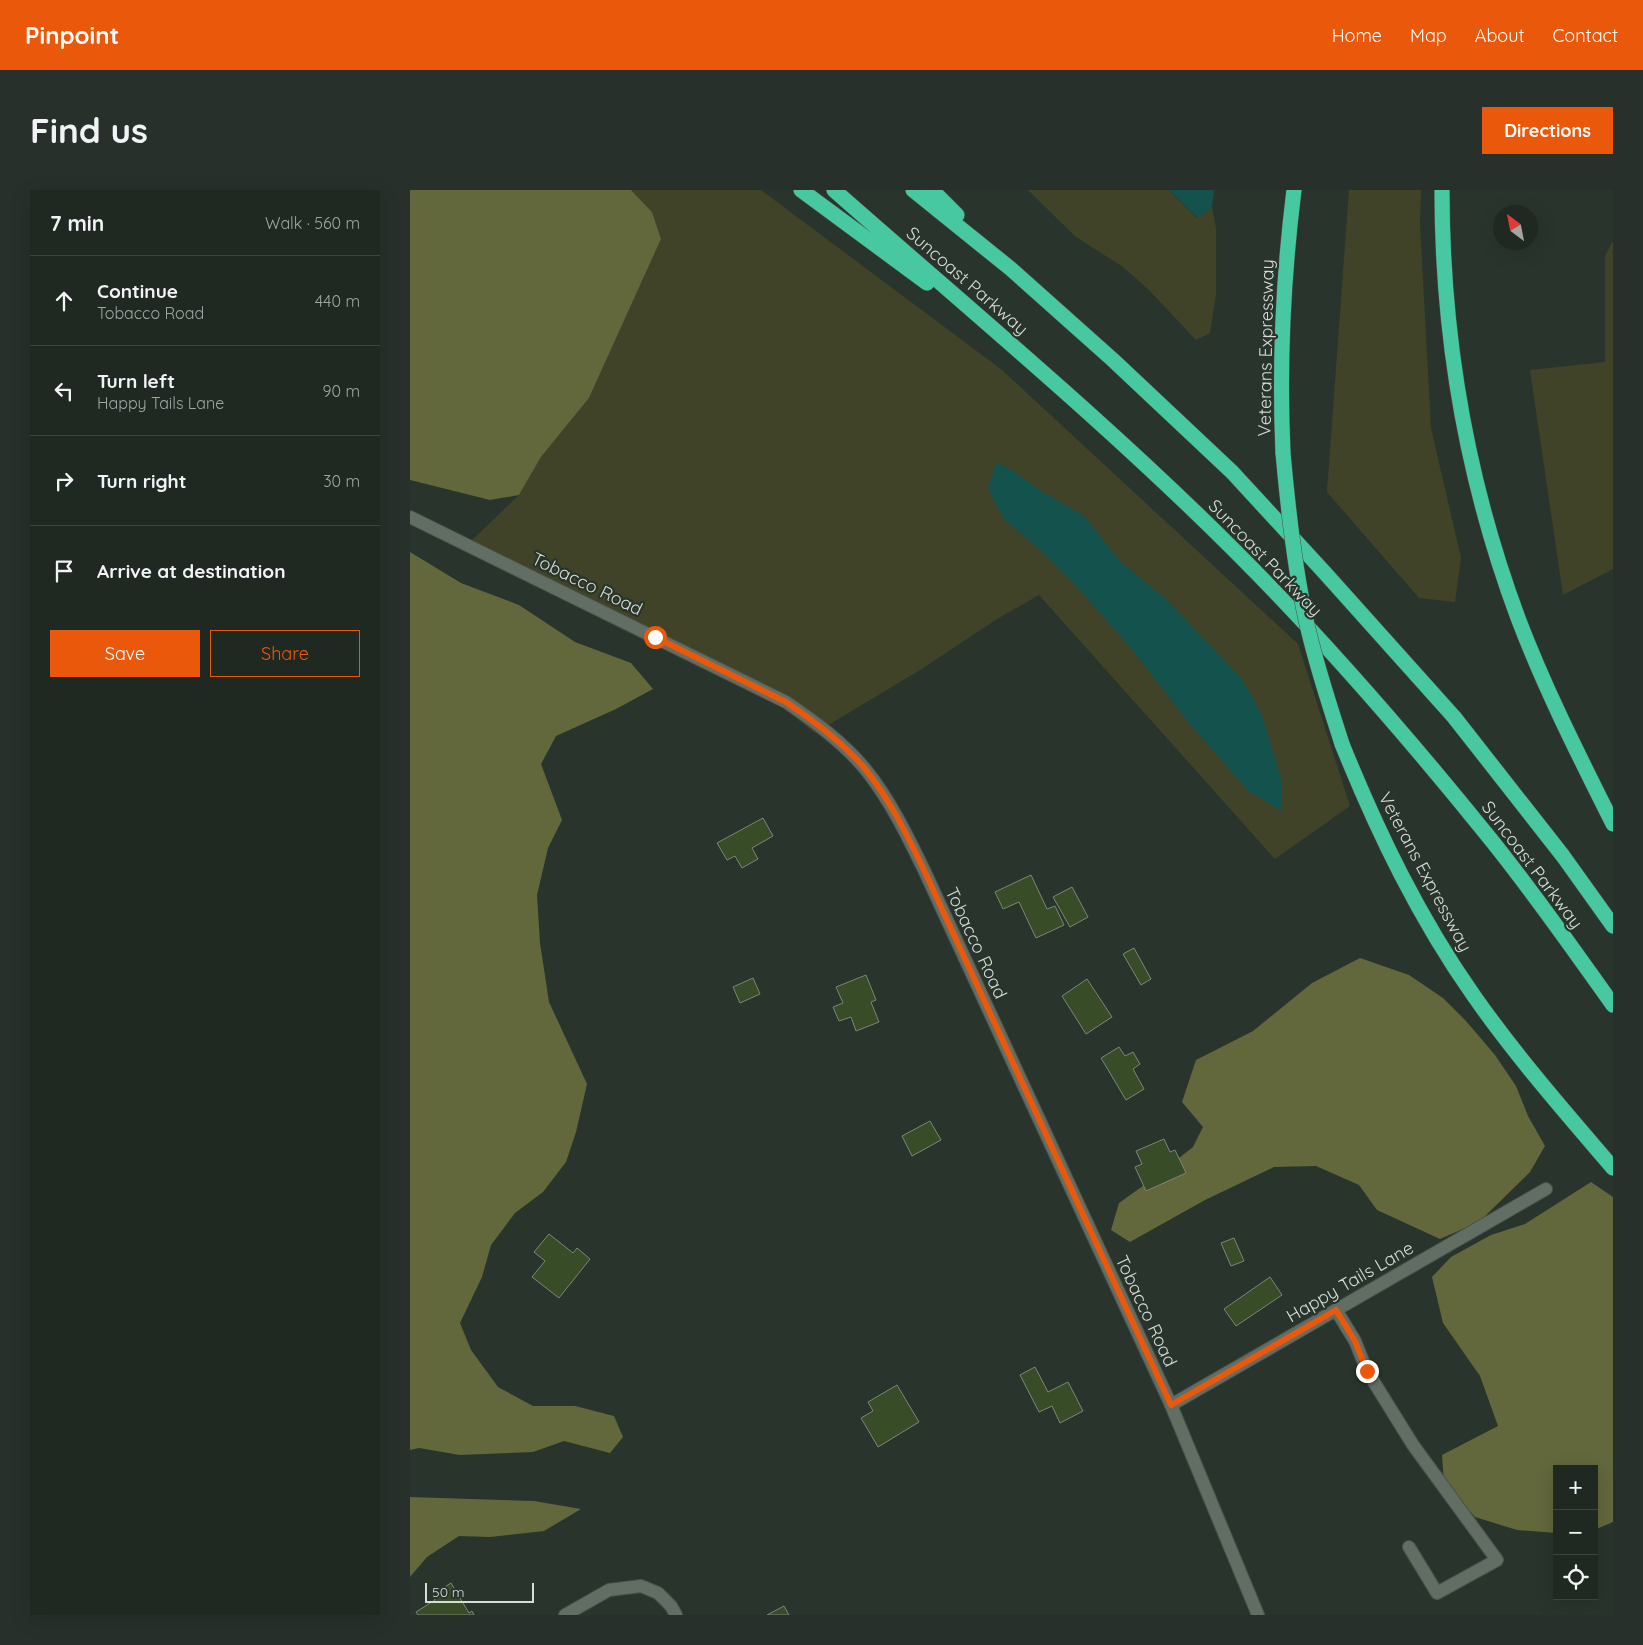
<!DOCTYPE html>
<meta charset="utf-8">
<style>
:root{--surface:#1f2821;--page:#27302a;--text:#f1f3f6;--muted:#a1a6a5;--line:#3c443f;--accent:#ea580c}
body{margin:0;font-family:Quicksand,sans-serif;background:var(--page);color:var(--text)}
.controls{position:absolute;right:15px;bottom:15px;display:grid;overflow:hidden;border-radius:0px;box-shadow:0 5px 20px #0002}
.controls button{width:45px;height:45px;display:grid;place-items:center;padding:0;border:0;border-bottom:1px solid var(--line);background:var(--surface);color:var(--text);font:25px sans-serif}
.compass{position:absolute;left:1083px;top:15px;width:45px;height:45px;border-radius:50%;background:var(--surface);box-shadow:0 5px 20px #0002;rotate:328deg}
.scale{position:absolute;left:15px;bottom:12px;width:109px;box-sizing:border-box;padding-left:5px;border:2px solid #d6ddd7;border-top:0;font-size:14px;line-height:18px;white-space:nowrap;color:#d6ddd7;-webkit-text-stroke:4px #29352c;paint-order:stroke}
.stop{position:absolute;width:15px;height:15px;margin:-11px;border:4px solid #ea580c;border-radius:50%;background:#fff}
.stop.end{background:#ea580c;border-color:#fff;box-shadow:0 1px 5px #0008}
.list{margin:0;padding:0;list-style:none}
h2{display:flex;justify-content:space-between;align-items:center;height:65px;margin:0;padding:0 20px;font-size:21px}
h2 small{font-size:16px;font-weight:400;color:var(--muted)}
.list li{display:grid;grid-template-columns:32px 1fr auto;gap:15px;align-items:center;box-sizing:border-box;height:90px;padding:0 20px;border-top:1px solid var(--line)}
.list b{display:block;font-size:19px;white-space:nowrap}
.list p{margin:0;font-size:16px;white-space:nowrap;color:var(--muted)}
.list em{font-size:16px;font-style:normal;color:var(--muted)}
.actions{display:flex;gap:10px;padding:15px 20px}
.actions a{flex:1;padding:11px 0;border:1px solid var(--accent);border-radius:0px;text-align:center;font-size:18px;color:var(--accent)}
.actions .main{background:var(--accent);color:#fff}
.icon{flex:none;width:28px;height:28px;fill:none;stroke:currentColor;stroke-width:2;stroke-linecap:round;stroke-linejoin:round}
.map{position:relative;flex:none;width:1203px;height:1425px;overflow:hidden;border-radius:0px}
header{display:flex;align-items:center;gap:30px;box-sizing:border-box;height:70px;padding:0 25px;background:var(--accent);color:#fff}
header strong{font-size:24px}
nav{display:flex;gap:28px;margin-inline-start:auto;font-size:18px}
.intro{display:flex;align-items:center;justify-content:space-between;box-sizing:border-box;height:120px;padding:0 30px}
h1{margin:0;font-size:35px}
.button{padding:12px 22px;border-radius:0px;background:var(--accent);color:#fff;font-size:18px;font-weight:700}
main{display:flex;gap:30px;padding:0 30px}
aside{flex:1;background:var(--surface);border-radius:0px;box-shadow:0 5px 20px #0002}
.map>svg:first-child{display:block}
.green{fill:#404328}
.forest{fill:#62673c}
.water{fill:#13524d}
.building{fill:#394c28;stroke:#7d8578}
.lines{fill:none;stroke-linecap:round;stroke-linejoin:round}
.minor-casing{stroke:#49524b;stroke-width:14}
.highway-casing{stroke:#49524b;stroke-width:16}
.minor{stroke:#626e64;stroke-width:12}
.highway{stroke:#48c8a0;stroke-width:15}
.highway-bridge-casing{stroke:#49524b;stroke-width:16;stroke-linecap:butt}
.highway-bridge{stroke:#48c8a0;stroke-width:15}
.route{stroke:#ea580c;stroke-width:6}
.labels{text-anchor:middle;stroke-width:4.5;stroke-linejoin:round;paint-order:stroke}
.street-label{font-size:18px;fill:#d6ddd7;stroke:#29352c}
</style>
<header>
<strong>Pinpoint</strong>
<nav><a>Home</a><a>Map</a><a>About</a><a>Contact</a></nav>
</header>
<div class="intro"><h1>Find us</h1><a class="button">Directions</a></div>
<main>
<aside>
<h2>7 min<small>Walk · 560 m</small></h2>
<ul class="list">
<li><svg class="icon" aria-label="ahead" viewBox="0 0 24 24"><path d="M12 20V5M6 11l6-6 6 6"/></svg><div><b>Continue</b><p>Tobacco Road</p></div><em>440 m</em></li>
<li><svg class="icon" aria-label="left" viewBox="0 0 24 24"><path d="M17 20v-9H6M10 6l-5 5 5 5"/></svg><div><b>Turn left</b><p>Happy Tails Lane</p></div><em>90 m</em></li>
<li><svg class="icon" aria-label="right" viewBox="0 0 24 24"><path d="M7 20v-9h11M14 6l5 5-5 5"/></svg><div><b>Turn right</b></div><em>30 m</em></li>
<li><svg class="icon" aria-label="arrive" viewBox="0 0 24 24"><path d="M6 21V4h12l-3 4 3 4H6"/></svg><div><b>Arrive at destination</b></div></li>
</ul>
<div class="actions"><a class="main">Save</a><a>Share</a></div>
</aside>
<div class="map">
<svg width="1203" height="1425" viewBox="0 0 1203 1425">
<rect width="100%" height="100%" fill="#29352c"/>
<g class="green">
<path d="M221,0H351L592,180L888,454L940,616L865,669L629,405L587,429L510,480L405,543L359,507L59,353L109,305L131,267L179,208L251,49L242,22Z"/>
<path d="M618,0H759L787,28L802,17L806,38V104L800,143L786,150L738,99L713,77L666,47Z"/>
<path d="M939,0H1011L1010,35L1021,238L1051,368L1045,412L1009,408L917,302Z"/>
<path d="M1203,51V379L1153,405L1120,180L1195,172V66Z"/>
</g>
<g class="forest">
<path d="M0,0H221L242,22L251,49L179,208L131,267L109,305L80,310L0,290Z"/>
<path d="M0,362L51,393L109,415L165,452L221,473L243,499L206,519L146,546L131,574L152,630L138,658L127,705L130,753L139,812L177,894L166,942L156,972L133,1002L105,1023L81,1055L72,1087L50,1133L61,1160L88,1197L123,1216H165L204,1226L213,1247L200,1263L154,1251L123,1262L50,1265L9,1258L0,1260Z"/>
<path d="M950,768L999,785L1033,808L1056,831L1085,865L1106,896L1118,926L1135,956L1120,982L1069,1032L1030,1049L967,1020L949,995L906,976L864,977L795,1010L720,1052L701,1040L709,1013L737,993L783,957L793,937L772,912L786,870L843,841L902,793Z"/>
<path d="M1181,992L1203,1007V1332L1184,1340V1279H1147V1343L1107,1340L1065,1327L1034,1293L1032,1265L1088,1236L1070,1186L1033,1133L1022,1087L1041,1067L1081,1045L1115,1034Z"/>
<path d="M0,1307L124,1311L171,1319L134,1341L80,1347L49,1346L17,1367L0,1387Z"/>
</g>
<g class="water">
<path d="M759,0H804L802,17L788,28Z"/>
<path d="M586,272L605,282L631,301L674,326L711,372L756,409L832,489L852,525L871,589L872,621L838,601L779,533L721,458L667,397L629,359L594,329L578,299Z"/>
</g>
<g class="building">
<path d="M353,628L363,646L342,658L348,669L332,678L325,666L317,670L307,653Z"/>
<path d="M621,685L637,719L645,716L654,735L626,748L609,712L593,719L585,702Z"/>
<path d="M662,697L678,727L660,737L643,707Z"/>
<path d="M724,758L741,789L731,795L713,764Z"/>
<path d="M456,785L466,810L461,812L469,832L446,841L441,827L429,831L423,817L433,813L426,797Z"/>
<path d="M343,788L350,804L330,813L323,797Z"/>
<path d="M677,789L702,827L676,844L652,806Z"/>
<path d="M709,857L715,866L723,862L730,874L723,879L734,899L716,910L691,868Z"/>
<path d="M520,931L531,950L502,966L492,946Z"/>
<path d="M754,949L760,962L765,960L776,983L736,1001L725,977L732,974L726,961Z"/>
<path d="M139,1044L163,1063L167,1058L180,1069L149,1108L122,1087L135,1071L124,1062Z"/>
<path d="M824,1048L834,1071L821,1076L811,1053Z"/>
<path d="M860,1087L872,1105L826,1136L814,1119Z"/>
<path d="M625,1177L638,1202L658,1192L673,1221L650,1233L642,1216L629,1222L610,1185Z"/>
<path d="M487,1195L509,1232L468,1257L451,1228L463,1221L458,1212Z"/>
<path d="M41,1393L59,1423L62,1421L64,1425H8L6,1422L25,1410L22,1405Z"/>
<path d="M374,1416L379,1425H357Z"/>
</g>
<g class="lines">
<defs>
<g id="minor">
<path d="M0,327L376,512C404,531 434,553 456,580C480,610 497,645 514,680L761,1215L848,1425"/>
<path d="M926,1120L945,1151L957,1181L1003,1255L1087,1370L1027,1403L999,1357"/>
<path d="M761,1215L1136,999"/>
<path d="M155,1425L199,1400L231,1396L248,1403L261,1416L266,1425"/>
</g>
<g id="highway">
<path d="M391,0L517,93"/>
<path d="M424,0C559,119 698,234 825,361C915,451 998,547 1078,646C1122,700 1162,758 1203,815"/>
<path d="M503,0L601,79L703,170L822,282L915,383L1044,527L1153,666L1203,736"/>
<path d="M522,0L547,25"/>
<path d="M1032,0C1032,146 1057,291 1108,428C1135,499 1169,566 1203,634"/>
<path d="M873,263C869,175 873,88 884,0"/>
<path d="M932,554C968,643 1009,728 1064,806C1106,866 1155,922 1203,978"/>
</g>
</defs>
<use href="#minor" class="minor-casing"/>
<use href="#highway" class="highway-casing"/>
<use href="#minor" class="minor"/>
<use href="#highway" class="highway"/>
<defs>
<path id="highway-bridge" d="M873,263C878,319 884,375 896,430C905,472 919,513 932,554"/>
</defs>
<use href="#highway-bridge" class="highway-bridge-casing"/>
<use href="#highway-bridge" class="highway-bridge"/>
</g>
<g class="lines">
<path class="route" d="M245,447L376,512C404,531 434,553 456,580C480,610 497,645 514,680L761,1215L926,1120L945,1151L957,1181"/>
</g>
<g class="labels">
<g class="street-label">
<text transform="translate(557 91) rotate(41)" y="6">Suncoast Parkway</text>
<text transform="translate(856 158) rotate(-89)" y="6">Veterans Expressway</text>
<text transform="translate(855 368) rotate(46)" y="6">Suncoast Parkway</text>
<text transform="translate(177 394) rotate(26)" y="6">Tobacco Road</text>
<text transform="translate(1122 675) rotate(53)" y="6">Suncoast Parkway</text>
<text transform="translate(1015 682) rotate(62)" y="6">Veterans Expressway</text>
<text transform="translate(566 753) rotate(65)" y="6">Tobacco Road</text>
<text transform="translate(940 1092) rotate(-30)" y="6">Happy Tails Lane</text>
<text transform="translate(736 1121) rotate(65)" y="6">Tobacco Road</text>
</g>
</g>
</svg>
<div class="controls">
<button>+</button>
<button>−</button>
<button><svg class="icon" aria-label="locate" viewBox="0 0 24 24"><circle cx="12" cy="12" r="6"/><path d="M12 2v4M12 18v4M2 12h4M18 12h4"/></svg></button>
</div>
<svg class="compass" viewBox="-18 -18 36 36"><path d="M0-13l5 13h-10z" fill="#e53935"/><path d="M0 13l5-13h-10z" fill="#a1a6a5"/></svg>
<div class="scale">50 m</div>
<div class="stop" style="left:245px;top:447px"></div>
<div class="stop end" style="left:957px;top:1181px"></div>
</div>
</main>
